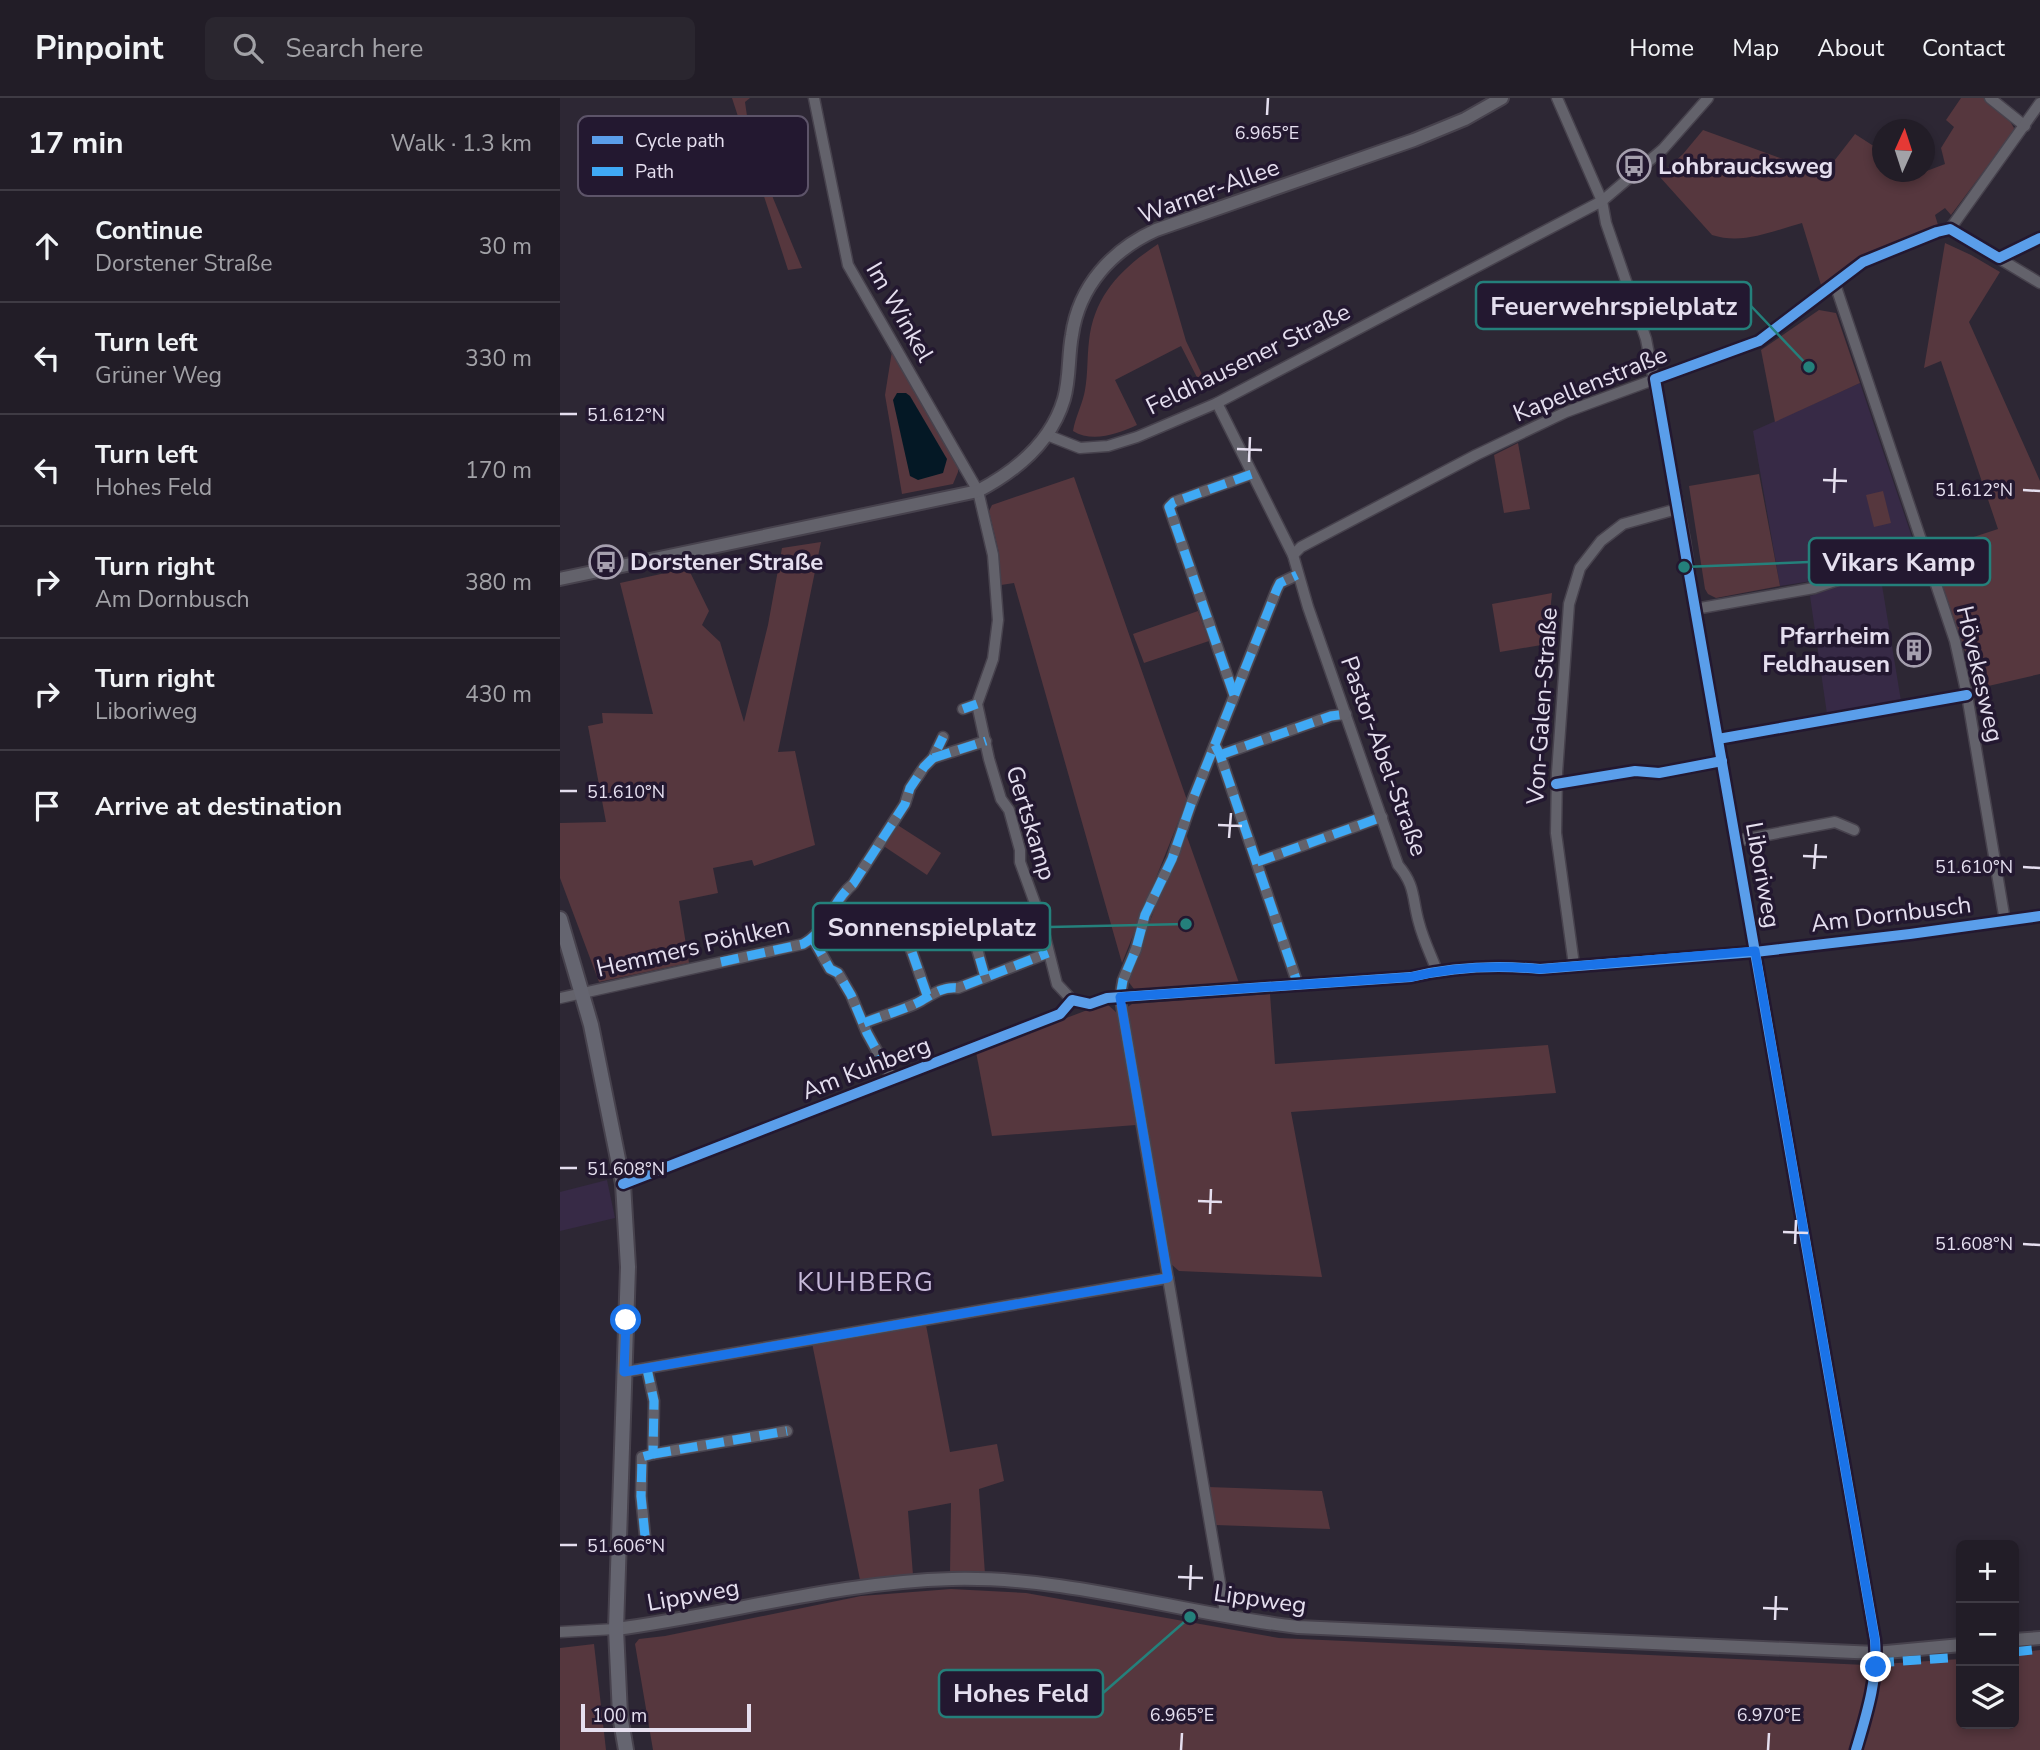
<!DOCTYPE html>
<meta charset="utf-8">
<style>
:root{--surface:#221d27;--page:#2a262f;--text:#f1f3f6;--muted:#a2a2a7;--line:#3f3b44}
body{margin:0;font-family:"Nunito Sans",sans-serif;background:var(--page);color:var(--text)}
.controls{position:absolute;right:21px;bottom:21px;display:grid;overflow:hidden;border-radius:10px;box-shadow:0 4px 10px #0003}
.controls button{width:63px;height:63px;display:grid;place-items:center;padding:0;border:0;border-bottom:2px solid var(--line);background:var(--surface);color:var(--text);font:35px sans-serif}
.compass{position:absolute;left:1312px;top:21px;width:63px;height:63px;border-radius:50%;background:var(--surface);box-shadow:0 4px 10px #0003;rotate:3deg}
.scale{position:absolute;left:21px;bottom:18px;width:170px;box-sizing:border-box;padding-left:7px;border:4px solid #e5dfef;border-top:0;font-size:19px;line-height:24px;white-space:nowrap;color:#e5dfef;-webkit-text-stroke:5px #231830;paint-order:stroke}
.stop{position:absolute;width:21px;height:21px;margin:-16px;border:5px solid #1a73e8;border-radius:50%;background:#fff}
.stop.end{background:#1a73e8;border-color:#fff;box-shadow:0 2px 7px #0008}
.list{margin:0;padding:0;list-style:none}
h2{display:flex;justify-content:space-between;align-items:center;height:91px;margin:0;padding:0 28px;font-size:30px}
h2 small{font-size:23px;font-weight:400;color:var(--muted)}
.list li{display:grid;grid-template-columns:46px 1fr auto;gap:21px;align-items:center;box-sizing:border-box;height:112px;padding:0 28px;border-top:2px solid var(--line)}
.list b{display:block;font-size:26px;white-space:nowrap}
.list p{margin:0;font-size:23px;white-space:nowrap;color:var(--muted)}
.list em{font-size:23px;font-style:normal;color:var(--muted)}
.icon{flex:none;width:38px;height:38px;fill:none;stroke:currentColor;stroke-width:2;stroke-linecap:round;stroke-linejoin:round}
.map{position:relative;flex:none;width:1480px;height:1652px;overflow:hidden}
header{display:flex;align-items:center;gap:42px;box-sizing:border-box;height:98px;padding:0 35px;background:var(--surface);border-bottom:2px solid var(--line)}
header strong{font-size:33px}
nav{display:flex;gap:38px;margin-inline-start:auto;font-size:24px}
.search{width:490px;height:63px;background:var(--page);display:flex;align-items:center;gap:18px;box-sizing:border-box;padding:0 24px;border-radius:10px;color:var(--muted);font-size:26px}
main{display:flex}
aside{flex:1;background:var(--surface)}
.map>svg:first-child{display:block}
.built{fill:#372a46}
.green{fill:#56373e}
.water{fill:#041825}
.lines{fill:none;stroke-linecap:round;stroke-linejoin:round}
.minor-casing{stroke:#47424d;stroke-width:13}
.tertiary-casing{stroke:#47424d;stroke-width:16}
.secondary-casing{stroke:#47424d;stroke-width:18}
.minor{stroke:#63626b;stroke-width:10}
.tertiary{stroke:#63626b;stroke-width:12}
.secondary{stroke:#656570;stroke-width:14}
.quiet{stroke:#3fa9f5;stroke-width:9;stroke-dasharray:18 9;stroke-linecap:butt}
.cycleway-casing{stroke:#231830;stroke-width:15}
.cycleway{stroke:#5a9eea;stroke-width:10}
.route{stroke:#1a73e8;stroke-width:9}
.ticks{fill:none;stroke:#e5dfef;stroke-width:2.5}
.labels{text-anchor:middle;stroke-width:7;stroke-linejoin:round;paint-order:stroke}
.poi-label{font-size:24px;font-weight:bold;fill:#e5dfef;stroke:#231830;text-anchor:start}
.street-label{font-size:24px;fill:#e5dfef;stroke:#231830}
.neighbourhood-label{font-size:26px;letter-spacing:2px;fill:#c7bada;stroke:#231830}
.key{fill:#231830;stroke:#5d5469;stroke-width:2}
.key-label{font-size:19px;fill:#e5dfef}
.ticks-label{font-size:18px;text-anchor:middle;fill:#e5dfef;stroke:#231830;stroke-width:7;stroke-linejoin:round;paint-order:stroke}
.leader{fill:none;stroke:#24807b;stroke-width:2.5}
.callout-dot{fill:#24807b;stroke:#231830;stroke-width:2.5}
.callout{fill:#231830;stroke:#24807b;stroke-width:2.5}
.callout-label{font-size:26px;text-anchor:middle;font-weight:bold;fill:#e5dfef}
</style>
<header>
<strong>Pinpoint</strong>
<div class="search"><svg class="icon" aria-label="search" viewBox="0 0 24 24"><circle cx="10" cy="10" r="6"/><path d="M15 15l6 6"/></svg>Search here</div>
<nav><a>Home</a><a>Map</a><a>About</a><a>Contact</a></nav>
</header>
<main>
<aside>
<h2>17 min<small>Walk · 1.3 km</small></h2>
<ul class="list">
<li><svg class="icon" aria-label="ahead" viewBox="0 0 24 24"><path d="M12 20V5M6 11l6-6 6 6"/></svg><div><b>Continue</b><p>Dorstener Straße</p></div><em>30 m</em></li>
<li><svg class="icon" aria-label="left" viewBox="0 0 24 24"><path d="M17 20v-9H6M10 6l-5 5 5 5"/></svg><div><b>Turn left</b><p>Grüner Weg</p></div><em>330 m</em></li>
<li><svg class="icon" aria-label="left" viewBox="0 0 24 24"><path d="M17 20v-9H6M10 6l-5 5 5 5"/></svg><div><b>Turn left</b><p>Hohes Feld</p></div><em>170 m</em></li>
<li><svg class="icon" aria-label="right" viewBox="0 0 24 24"><path d="M7 20v-9h11M14 6l5 5-5 5"/></svg><div><b>Turn right</b><p>Am Dornbusch</p></div><em>380 m</em></li>
<li><svg class="icon" aria-label="right" viewBox="0 0 24 24"><path d="M7 20v-9h11M14 6l5 5-5 5"/></svg><div><b>Turn right</b><p>Liboriweg</p></div><em>430 m</em></li>
<li><svg class="icon" aria-label="arrive" viewBox="0 0 24 24"><path d="M6 21V4h12l-3 4 3 4H6"/></svg><div><b>Arrive at destination</b></div></li>
</ul>
</aside>
<div class="map">
<svg width="1480" height="1652" viewBox="0 0 1480 1652">
<rect width="100%" height="100%" fill="#2d2734"/>
<g class="built">
<path d="M1300,285L1353,442L1351,448L1349,451L1258,482L1220,488L1193,333Z"/>
<path d="M1320,475L1341,603L1267,616L1250,498Z"/>
<path d="M47,1082L55,1120L0,1133V1094Z"/>
</g>
<g class="green">
<path d="M172,0H190L185,4L187,18L213,100L242,170L228,172Z"/>
<path d="M1401,0H1424L1448,20L1454,30L1453,34L1391,117L1385,110L1375,117L1378,127L1306,156L1291,164L1261,187L1242,125C1212,133 1183,147 1152,137L1099,78L1123,56L1143,32L1264,76L1295,36L1312,47L1322,48V74H1364L1385,66L1381,50L1394,29L1386,22Z"/>
<path d="M1385,145L1411,157L1440,174L1409,224L1480,383V576L1424,589L1415,583L1371,453L1438,431L1381,263L1364,270Z"/>
<path d="M598,146L626,243L649,291L644,293L621,248L555,282L577,327C558,336 532,345 513,333L514,328C517,316 523,304 525,292C528,276 527,259 529,243C534,197 562,170 598,146Z"/>
<path d="M1259,212L1276,215L1300,285L1215,324L1201,252Z"/>
<path d="M332,253L398,368V374L393,386L342,396L325,297Z"/>
<path d="M958,345L970,411L944,415L934,357Z"/>
<path d="M1199,376L1220,488L1156,500L1148,496L1145,491L1129,388Z"/>
<path d="M514,379L627,702L562,865L454,485L441,487L439,455L429,413L432,407Z"/>
<path d="M1323,393L1331,425L1314,429L1306,397Z"/>
<path d="M261,444L218,654L235,653L255,747L194,768L192,762L153,770L158,795L119,803L129,865L39,884L0,780V725L46,724L28,628L43,625L42,615L93,616L60,485L128,470L149,513L142,527L160,544L184,624L208,527L222,450Z"/>
<path d="M992,495L987,546L940,554L932,506Z"/>
<path d="M638,513L649,543L584,565L573,536Z"/>
<path d="M336,726L381,755L367,777L322,747Z"/>
<path d="M625,733L679,885L574,891L567,882Z"/>
<path d="M710,896L715,966L988,947L996,995L731,1014L762,1179L619,1173L611,1166L566,910L572,906Z"/>
<path d="M546,905L557,915L576,1027L432,1038L416,954Z"/>
<path d="M366,1227L390,1354L437,1346L444,1383L419,1391L425,1476H390L391,1405L348,1413L353,1477L300,1482L252,1245Z"/>
<path d="M648,1389L762,1393L770,1431L655,1427Z"/>
<path d="M391,1491L466,1495L719,1540L1306,1567L1401,1561V1626H1454V1555L1480,1552V1652H93L75,1546L79,1541L105,1538L301,1498Z"/>
<path d="M34,1546L46,1652H0V1550Z"/>
</g>
<path class="water" d="M337,295H346L350,298L387,361L383,375L358,382L350,378L333,302Z"/>
<g class="lines">
<defs>
<g id="minor">
<path d="M254,0L288,167L418,393L433,457L438,522L433,561L417,606L429,661L441,701L449,712L460,752V764L480,819L497,886L512,902"/>
<path d="M997,0L1042,103L1046,125L1086,241L1125,443L1135,511L1315,1542C1318,1581 1307,1615 1296,1652"/>
<path d="M1430,0L1465,28"/>
<path d="M1390,131L1480,185"/>
<path d="M1439,160L1480,140"/>
<path d="M1275,186L1395,543L1407,597L1445,823"/>
<path d="M657,305L733,457L748,509L838,767C856,788 852,801 859,825C863,841 871,857 877,873"/>
<path d="M487,337L520,350L548,348L577,339L657,305L1042,103L1103,51L1148,0"/>
<path d="M733,457L741,449L916,357L1006,314L1199,243L1303,164L1377,134L1390,131L1480,5"/>
<path d="M1135,511L1254,490L1365,453"/>
<path d="M674,597L609,409L614,404L692,376"/>
<path d="M403,611L417,606"/>
<path d="M655,647L660,657L738,887"/>
<path d="M660,657L771,618L786,616"/>
<path d="M373,660L426,643"/>
<path d="M1176,743L1275,724L1294,732"/>
<path d="M697,764L822,719"/>
<path d="M253,841L270,871L278,875L291,897L307,935L333,982"/>
<path d="M1014,867L996,735L997,675L1009,506L1020,470L1041,443L1063,426L1117,411"/>
<path d="M367,897L348,843C353,835 390,819 400,820C405,821 406,822 410,826L425,879"/>
<path d="M0,900L243,846C267,833 272,803 293,786L345,706L350,690L364,669L373,660L383,639"/>
<path d="M304,925C321,918 340,913 357,905C371,898 381,888 398,890L488,855"/>
<path d="M63,1086L500,916L512,902L530,906L547,900L851,879C893,869 937,867 980,871L1195,854L1350,836L1480,818"/>
<path d="M64,1274L608,1180"/>
<path d="M93,1356L227,1333"/>
<path d="M85,1438L81,1398L82,1359L93,1356L94,1303L87,1271"/>
<path d="M663,1518L664,1508L560,899L563,882L576,851L585,817L612,761L631,706L717,491L720,485L737,477"/>
<path d="M0,1534L56,1531"/>
</g>
<g id="tertiary">
<path d="M0,481L418,393C456,373 491,345 504,301C510,280 508,258 512,237C519,188 552,152 596,132L854,42L905,21L942,0"/>
<path d="M56,1531C169,1516 278,1484 392,1481C510,1478 622,1516 738,1529L1316,1555L1401,1547"/>
<path d="M1454,1542L1480,1540"/>
</g>
<path id="secondary" d="M0,821L31,927L63,1086L68,1169L56,1531L60,1617L66,1652"/>
</defs>
<use href="#minor" class="minor-casing"/>
<use href="#tertiary" class="tertiary-casing"/>
<use href="#secondary" class="secondary-casing"/>
<use href="#minor" class="minor"/>
<use href="#tertiary" class="tertiary"/>
<use href="#secondary" class="secondary"/>
<g class="quiet">
<path d="M674,597L609,409L614,404L692,376"/>
<path d="M403,611L417,606"/>
<path d="M655,647L660,657L738,887"/>
<path d="M660,657L771,618L786,616"/>
<path d="M373,660L426,643"/>
<path d="M697,764L822,719"/>
<path d="M253,841L270,871L278,875L291,897L307,935L333,982"/>
<path d="M161,864L243,846C267,833 272,803 293,786L345,706L350,690L364,669L373,660L383,639"/>
<path d="M367,897L348,843C353,835 390,819 400,820C405,821 406,822 410,826L425,879"/>
<path d="M560,899L563,882L576,851L585,817L612,761L631,706L717,491L720,485L737,477"/>
<path d="M304,925C321,918 340,913 357,905C371,898 381,888 398,890L488,855"/>
<path d="M93,1356L227,1333"/>
<path d="M85,1438L81,1398L82,1359L93,1356L94,1303L87,1271"/>
<path d="M1454,1554L1480,1551"/>
<path d="M1316,1565L1401,1559"/>
</g>
<defs>
<g id="cycleway">
<path d="M1158,641L1407,597"/>
<path d="M996,686L1075,673L1099,675L1162,663"/>
<path d="M63,1086L500,916L512,902L530,906L547,900L851,879C893,869 937,867 980,871L1195,854L1350,836L1480,818"/>
<path d="M1296,1652C1307,1615 1318,1581 1315,1542L1095,281L1199,243L1303,164L1377,134L1390,131L1439,160L1480,140"/>
</g>
</defs>
<use href="#cycleway" class="cycleway-casing"/>
<use href="#cycleway" class="cycleway"/>
</g>
<g class="lines">
<path class="route" d="M66,1222L64,1274L608,1180L560,899L851,879C893,869 937,867 980,871L1195,853L1315,1542L1316,1569"/>
</g>
<path class="ticks" d="M707,17L708,0M0,316H17M677,351L702,352M689,364L690,339M1263,382L1287,383M1463,392L1480,393M1274,395L1275,370M0,693H17M658,727L682,728M669,740L671,715M1243,758L1267,759M1463,769L1480,770M1254,771L1256,746M0,1070H17M638,1103L662,1104M650,1116L651,1091M1223,1134L1248,1135M1235,1146L1236,1122M1463,1146L1480,1147M0,1447H17M618,1479L643,1480M630,1492L631,1467M1203,1510L1228,1511M1215,1522L1216,1498M621,1652L622,1635M1208,1652L1209,1635"/>
<defs>
<symbol id="bus-ring" viewBox="-11 -11 22 22"><circle r="9.5" fill="#231830" stroke="#a59fae" stroke-width="1.5"/><path d="M-5-6H5V4H4V6H2V4H-2V6H-4V4H-5ZM-3.5-4V0h7V-4ZM-3.5 1.2v1.5H-2V1.2ZM2 1.2v1.5H3.5V1.2Z" fill="#a59fae"/></symbol>
<symbol id="building-ring" viewBox="-11 -11 22 22"><circle r="9.5" fill="#231830" stroke="#a59fae" stroke-width="1.5"/><path d="M-4-6H4V6H1V3H-1V6H-4ZM-2.5-4.3h1.7v1.8h-1.7ZM.8-4.3h1.7v1.8H.8ZM-2.5-1h1.7V.8h-1.7ZM.8-1h1.7V.8H.8Z" fill="#a59fae"/></symbol>
</defs>
<g fill-rule="evenodd">
<use href="#bus-ring" x="1055" y="49" width="38" height="38"/>
<use href="#bus-ring" x="27" y="445" width="38" height="38"/>
<use href="#building-ring" x="1335" y="533" width="38" height="38"/>
</g>
<g class="labels">
<g class="poi-label">
<text x="1098" y="76">Lohbraucksweg</text>
<text x="70" y="472">Dorstener Straße</text>
<text x="1330" y="546" text-anchor="end">Pfarrheim<tspan x="1330" dy="28">Feldhausen</tspan></text>
</g>
<g class="street-label">
<text transform="translate(649 93) rotate(-20)" y="8">Warner-Allee</text>
<text transform="translate(340 214) rotate(60)" y="8">Im Winkel</text>
<text transform="translate(688 261) rotate(-26)" y="8">Feldhausener Straße</text>
<text transform="translate(1030 286) rotate(-22)" y="8">Kapellenstraße</text>
<text transform="translate(1420 576) rotate(77)" y="8">Hövekesweg</text>
<text transform="translate(982 608) rotate(-86)" y="8">Von-Galen-Straße</text>
<text transform="translate(824 658) rotate(70)" y="8">Pastor-Abel-Straße</text>
<text transform="translate(471 725) rotate(73)" y="8">Gertskamp</text>
<text transform="translate(1203 777) rotate(80)" y="8">Liboriweg</text>
<text transform="translate(1331 816) rotate(-7)" y="8">Am Dornbusch</text>
<text transform="translate(133 849) rotate(-13)" y="8">Hemmers Pöhlken</text>
<text transform="translate(306 970) rotate(-21)" y="8">Am Kuhberg</text>
<text transform="translate(133 1497) rotate(-10)" y="8">Lippweg</text>
<text transform="translate(700 1501) rotate(8)" y="8">Lippweg</text>
</g>
<g class="neighbourhood-label">
<text x="306" y="1193">KUHBERG</text>
</g>
</g>
<rect x="18" y="18" width="230" height="80" rx="10" class="key"/>
<rect x="32" y="38" width="31" height="8" fill="#5a9eea"/>
<rect x="32" y="69" width="31" height="9" fill="#3fa9f5"/>
<g class="key-label">
<text x="75" y="49">Cycle path</text>
<text x="75" y="80">Path</text>
</g>
<g class="ticks-label">
<text x="707" y="41">6.965°E</text>
<text x="66" y="323">51.612°N</text>
<text x="1414" y="398">51.612°N</text>
<text x="66" y="700">51.610°N</text>
<text x="1414" y="775">51.610°N</text>
<text x="66" y="1077">51.608°N</text>
<text x="1414" y="1152">51.608°N</text>
<text x="66" y="1454">51.606°N</text>
<text x="622" y="1623">6.965°E</text>
<text x="1209" y="1623">6.970°E</text>
</g>
<path class="leader" d="M1249 269L1191 208M1124 469L1249 464M626 826L490 829M630 1519L543 1595"/>
<g class="callout-dot">
<circle cx="1249" cy="269" r="7"/>
<circle cx="1124" cy="469" r="7"/>
<circle cx="626" cy="826" r="7"/>
<circle cx="630" cy="1519" r="7"/>
</g>
<g class="callout">
<rect x="916" y="184" width="275" height="47" rx="7"/>
<rect x="1249" y="440" width="181" height="47" rx="7"/>
<rect x="253" y="805" width="237" height="47" rx="7"/>
<rect x="379" y="1572" width="164" height="47" rx="7"/>
</g>
<g class="callout-label">
<text x="1054" y="217">Feuerwehrspielplatz</text>
<text x="1339" y="473">Vikars Kamp</text>
<text x="372" y="838">Sonnenspielplatz</text>
<text x="461" y="1604">Hohes Feld</text>
</g>
</svg>
<div class="controls">
<button>+</button>
<button>−</button>
<button><svg class="icon" aria-label="layers" viewBox="0 0 24 24"><path d="M12 4l9 5-9 5-9-5zM3 14l9 5 9-5"/></svg></button>
</div>
<svg class="compass" viewBox="-18 -18 36 36"><path d="M0-13l5 13h-10z" fill="#e53935"/><path d="M0 13l5-13h-10z" fill="#a2a2a7"/></svg>
<div class="scale">100 m</div>
<div class="stop" style="left:66px;top:1222px"></div>
<div class="stop end" style="left:1316px;top:1569px"></div>
</div>
</main>
